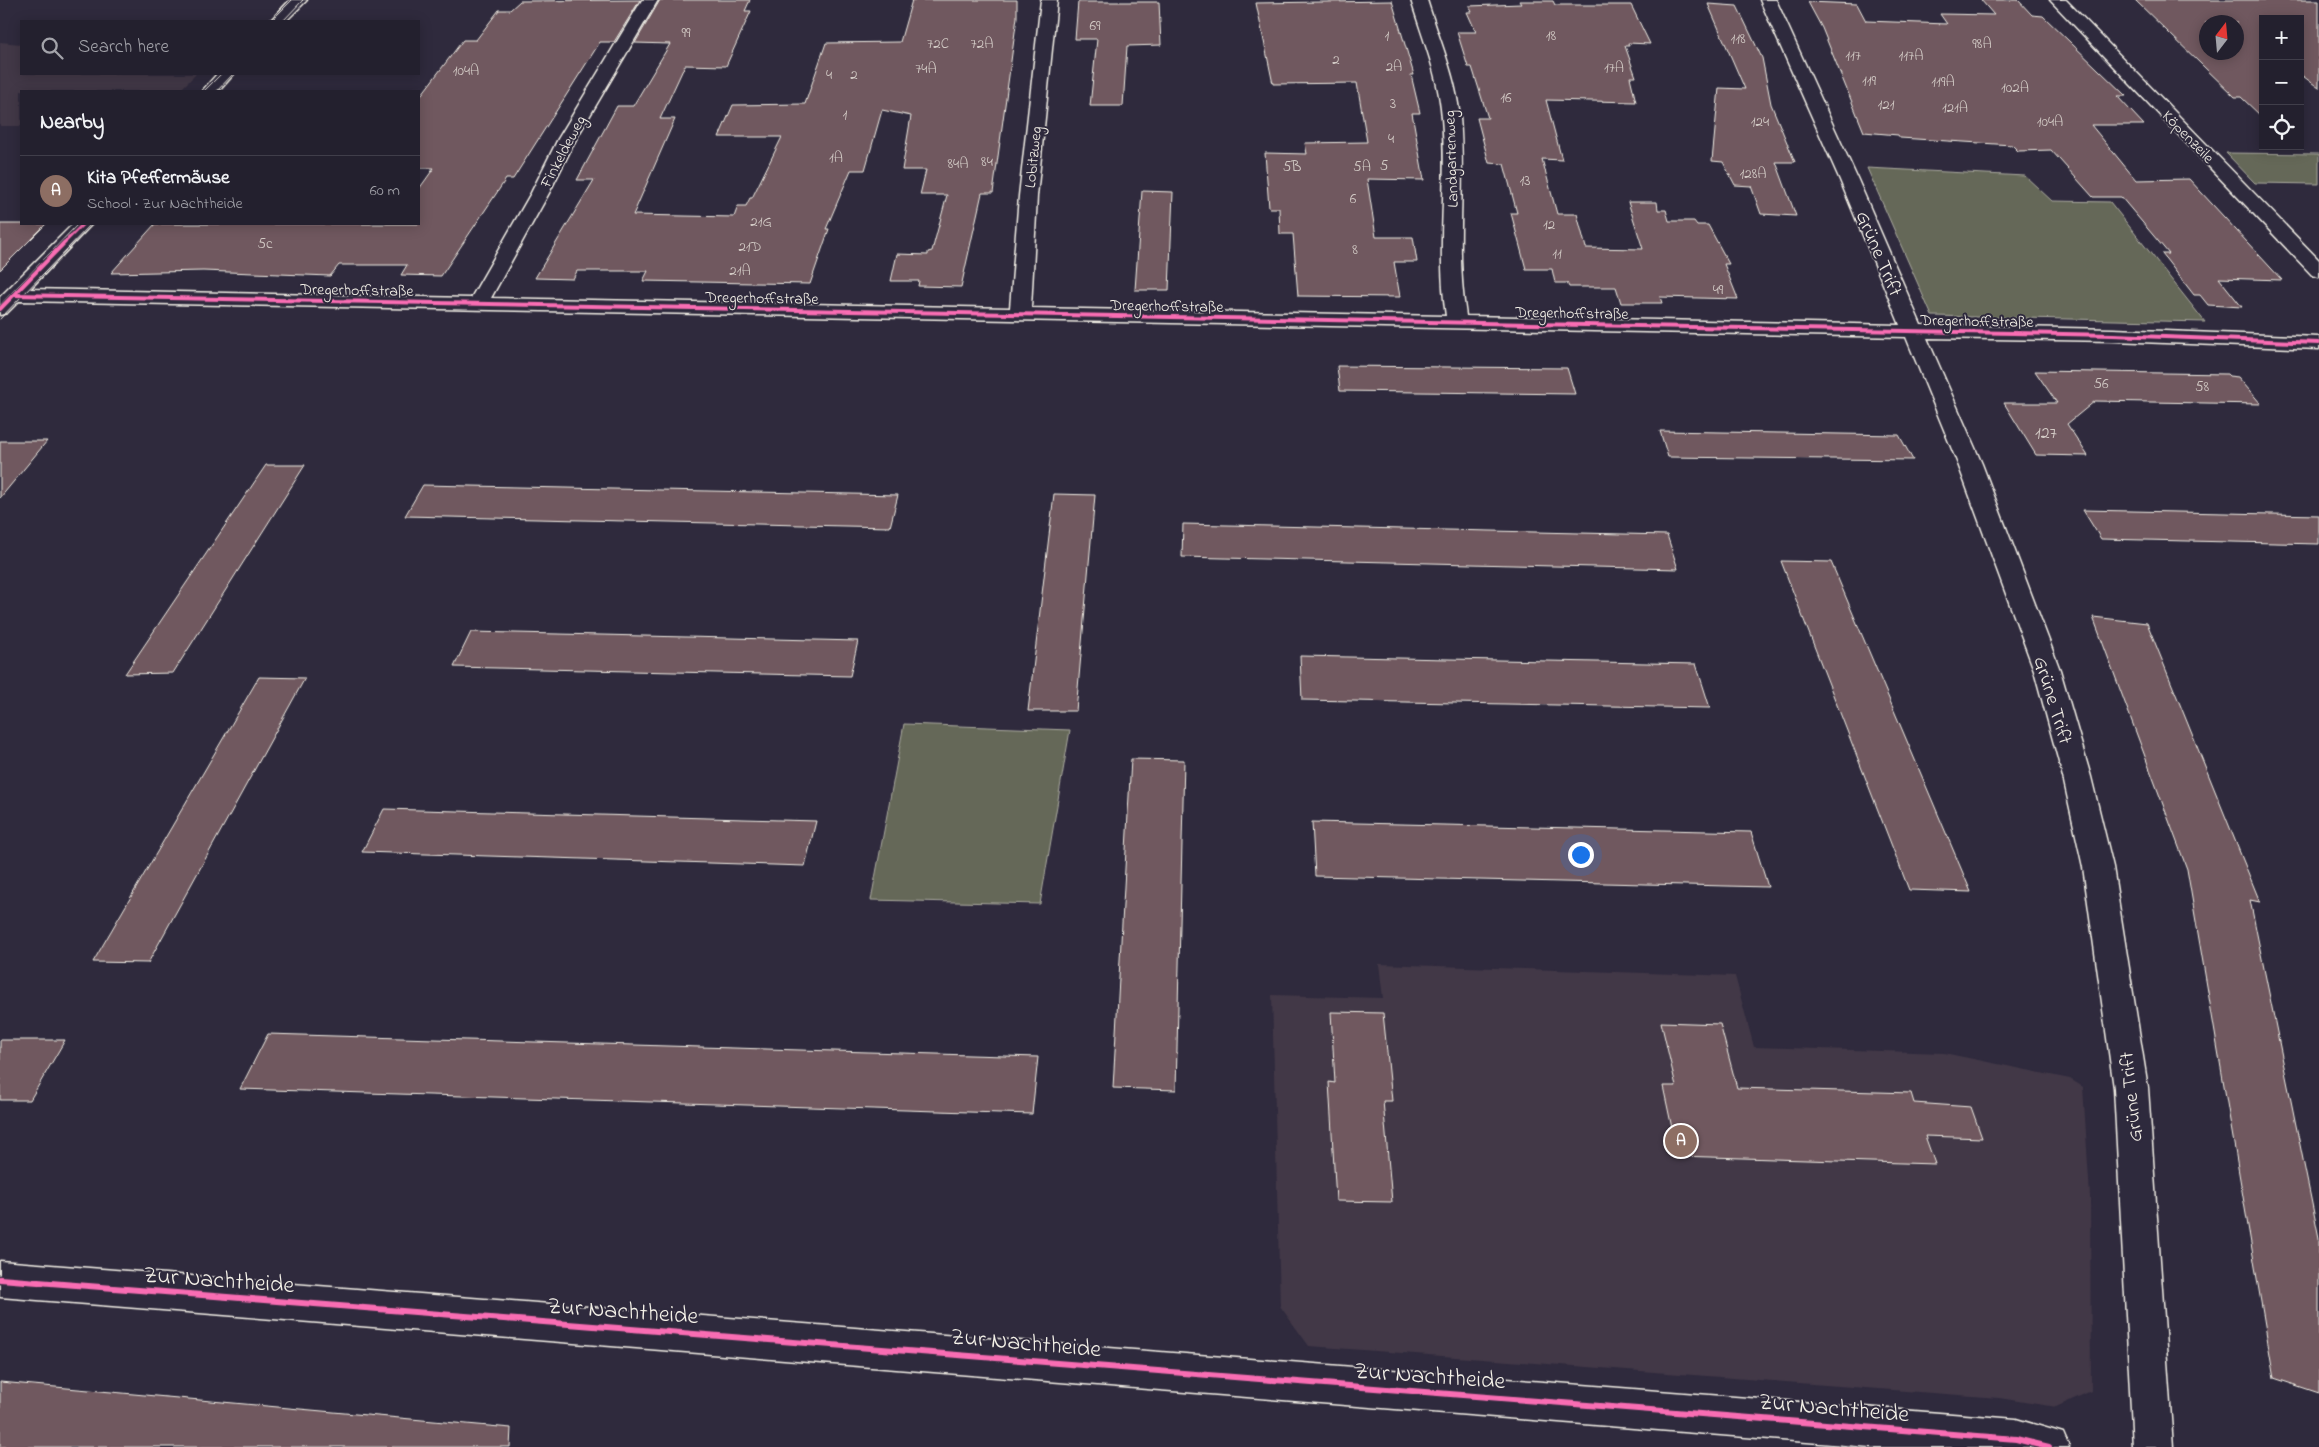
<!DOCTYPE html>
<meta charset="utf-8">
<style>
:root{--surface:#23202e;--page:#2f2d3a;--text:#f1f3f6;--muted:#a3a3aa;--line:#403e4a;--accent:#ffd166}
body{margin:0;font-family:"Indie Flower",sans-serif;background:var(--page);color:var(--text)}
.controls{position:absolute;right:15px;top:15px;display:grid;overflow:hidden;border-radius:0px;box-shadow:0 2px 12px #0003}
.controls button{width:45px;height:45px;display:grid;place-items:center;padding:0;border:0;border-bottom:1px solid var(--line);background:var(--surface);color:var(--text);font:25px sans-serif}
.compass{position:absolute;left:2199px;top:15px;width:45px;height:45px;border-radius:50%;background:var(--surface);box-shadow:0 2px 12px #0003;rotate:16deg}
.you{position:absolute;left:1580px;top:854px;width:18px;height:18px;margin:-12px;border:4px solid #fff;border-radius:50%;background:#1a73e8;box-shadow:0 0 0 8px #1a73e833}
.badge{display:grid;place-items:center;width:32px;height:32px;border-radius:50%;background:var(--accent);color:#fff;font-size:16px;font-weight:700}
.pin{position:absolute;translate:-50% -50%;border:2px solid #fff;box-shadow:0 1px 5px #0006}
.list{margin:0;padding:0;list-style:none}
h2{display:flex;justify-content:space-between;align-items:center;height:65px;margin:0;padding:0 20px;font-size:21px}
h2 small{font-size:16px;font-weight:400;color:var(--muted)}
.list li{display:grid;grid-template-columns:32px 1fr auto;gap:15px;align-items:center;box-sizing:border-box;height:70px;padding:0 20px;border-top:1px solid var(--line)}
.list b{display:block;font-size:19px;white-space:nowrap}
.list p{margin:0;font-size:16px;white-space:nowrap;color:var(--muted)}
.list em{font-size:16px;font-style:normal;color:var(--muted)}
.icon{flex:none;width:28px;height:28px;fill:none;stroke:currentColor;stroke-width:2;stroke-linecap:round;stroke-linejoin:round}
.map{position:relative;flex:none;width:2319px;height:1447px;overflow:hidden}
.search{position:absolute;background:var(--surface);box-shadow:0 2px 12px #0003;left:20px;top:20px;width:400px;height:55px;display:flex;align-items:center;gap:12px;box-sizing:border-box;padding:0 18px;border-radius:0px;color:var(--muted);font-size:19px}
.panel{position:absolute;background:var(--surface);box-shadow:0 2px 12px #0003;left:20px;top:90px;width:400px;height:135px;border-radius:0px}
.map>svg:first-child{display:block}
.built{fill:#423847}
.green{fill:#656859;stroke:#acaca0}
.building{fill:#6f585f;stroke:#f4f1e8;fill-rule:evenodd}
.lines{fill:none;stroke-linecap:round;stroke-linejoin:round}
.minor-casing{stroke:#f4f1e8;stroke-width:3}
.minor{fill:#2f2a3d;fill-rule:evenodd}
.tram{stroke:#f4f1e8;stroke-width:1}
.cycleway-far2-casing{stroke:#2f2a3d;stroke-width:5}
.cycleway-far1-casing{stroke:#2f2a3d;stroke-width:6}
.cycleway-casing{stroke:#2f2a3d;stroke-width:9}
.cycleway-far2{stroke:#f96db3;stroke-width:3}
.cycleway-far1{stroke:#f96db3;stroke-width:4}
.cycleway{stroke:#f96db3;stroke-width:6}
.labels{text-anchor:middle;stroke-width:4;stroke-linejoin:round;paint-order:stroke}
.far-number-label{font-size:15px;fill:#d3cbc6}
.far-street-label{font-size:16px;fill:#f4f1e8;stroke:#2f2a3d}
.number-label{font-size:18px;fill:#d3cbc6}
.street-label{font-size:20px;fill:#f4f1e8;stroke:#2f2a3d}
.near-street-label{font-size:24px;fill:#f4f1e8;stroke:#2f2a3d}
</style>
<div class="map">
<svg width="2319" height="1447" viewBox="0 0 2319 1447">
<rect width="100%" height="100%" fill="#2f2a3d"/>
<filter id="ink" filterUnits="userSpaceOnUse"><feTurbulence type="fractalNoise" baseFrequency=".02" numOctaves="2"/><feDisplacementMap in="SourceGraphic" scale="10" xChannelSelector="R" yChannelSelector="G"/><feConvolveMatrix kernelMatrix="1 2 1 2 8 2 1 2 1" color-interpolation-filters="sRGB"/></filter>
<g filter="url(#ink)">
<g class="built">
<path d="M0,42L21,44V74H196L179,91H21V126H0Z"/>
<path d="M1379,964L1735,976L1754,1047L1944,1053L2070,1079L2083,1087L2090,1196L2091,1391L2056,1407L1999,1398L1309,1346L1280,1306L1272,995L1383,998Z"/>
</g>
<g class="green">
<path d="M2226,153L2319,154V184L2255,183Z"/>
<path d="M1867,168L2025,176L2052,201L2110,202L2205,322L1932,316Z"/>
<path d="M904,724L1070,730L1040,904L871,900Z"/>
</g>
<g class="building">
<path d="M640,0L614,42H600L513,179H506L441,276L401,275L407,265H339L330,276L203,271L111,273L155,224H419V189L434,168H419V98L463,40H476L499,10H510L520,1Z"/>
<path d="M660,0H750L745,11H751L726,66L685,65L660,119H675L633,215L734,217L738,206H746L750,198H752L782,137H719L733,105L805,104L826,43L900,42L912,0H1017V17L993,193H982L961,287L918,286L919,281H891L897,254L928,255V252L932,251L947,195H920L926,170H902L911,116L882,110L865,170H851L826,229H829L810,284L643,281L648,271H577L573,279L535,278L594,180H577L617,106H633L670,44L635,43Z"/>
<path d="M1981,0H2018L2032,15L2043,16L2126,96H2117L2144,125H2091L2136,180L2189,179L2282,280L2219,278L2242,307L2208,305L2200,295H2194L2162,254H2169L2121,197H2093L2051,150L2018,151L2012,145L1900,138L1898,135L1864,132L1822,28L1808,2L1857,4L1866,21L1947,24L1940,14L1994,15Z"/>
<path d="M2135,0H2319V88L2300,74V19H2263V118L2241,97H2235ZM2206,22H2236V52H2206Z"/>
<path d="M1392,1L1414,75H1411L1420,113H1412L1424,180L1367,179L1376,237H1413L1417,262H1394L1400,297L1298,296L1293,234H1280L1279,208H1269L1265,153L1307,154L1305,143L1367,142L1357,83L1273,84L1256,3Z"/>
<path d="M1519,1H1553L1555,5H1631L1650,44L1628,43L1629,46H1625L1636,77H1630L1636,102L1546,100L1562,160L1542,159L1557,214H1577L1586,248L1643,249L1628,202H1657L1658,210H1666L1669,221H1694L1697,225H1708L1729,264H1724L1738,299L1660,297L1662,303H1621L1616,287H1569L1567,283H1555L1552,269H1526L1511,213H1517L1504,164L1489,163L1477,118H1488L1472,67H1468L1457,32H1476L1467,12H1472L1469,6L1521,4Z"/>
<path d="M1078,2H1159L1161,45L1127,46L1123,106H1090L1097,39H1075Z"/>
<path d="M1708,4L1737,6L1762,58L1771,104L1795,162H1776L1796,216L1761,214L1751,186L1735,185L1723,162L1712,161L1719,88L1745,89Z"/>
<path d="M1142,191L1173,192L1169,290H1135Z"/>
<path d="M0,224H46L0,270Z"/>
<path d="M1337,366L1567,368L1575,394L1340,391Z"/>
<path d="M2035,371L2227,374L2229,376L2238,377L2261,404L2095,401L2067,424L2088,456L2036,455L2004,403H2057Z"/>
<path d="M1660,431L1899,435L1913,460L1668,457Z"/>
<path d="M0,441H47L0,498Z"/>
<path d="M266,465H305L173,673L125,674Z"/>
<path d="M423,485L898,495L890,527L405,516Z"/>
<path d="M1054,494L1095,495L1076,711H1028Z"/>
<path d="M2083,510L2319,515V544L2101,539Z"/>
<path d="M1183,524L1667,535L1678,569L1182,557Z"/>
<path d="M1781,561L1831,562L1971,892L1909,890Z"/>
<path d="M2093,617L2147,623L2260,902L2250,900L2319,1238V1393L2274,1378L2187,869Z"/>
<path d="M471,632L858,641L850,676L454,667Z"/>
<path d="M1300,656L1696,664L1710,708L1302,700Z"/>
<path d="M259,677L305,678L148,963L93,962Z"/>
<path d="M1131,759L1184,760L1176,1090L1113,1088Z"/>
<path d="M384,809L816,821L805,866L362,852Z"/>
<path d="M1312,822L1751,832L1768,887L1315,876Z"/>
<path d="M1331,1012L1383,1013L1392,1101H1383L1392,1202L1336,1201L1329,1082L1335,1083Z"/>
<path d="M1661,1022L1720,1024L1737,1088L1911,1093L1914,1103L1971,1107L1982,1138L1925,1136L1935,1164L1678,1156L1663,1086H1676Z"/>
<path d="M268,1034L800,1050L1038,1057L1032,1114L240,1089Z"/>
<path d="M0,1040H65L30,1100H0Z"/>
<path d="M0,1382L511,1428L510,1447H0Z"/>
</g>
<g class="lines">
<defs>
<g id="minor">
<path d="M290,0H307L286,21H270Z"/>
<path d="M642,0H658L576,139L549,193L491,298L1010,308L1019,196L1041,0H1057L1037,196L1031,308L1446,316C1436,250 1448,184 1442,118C1439,77 1423,39 1411,0H1427C1439,39 1456,77 1460,118C1466,184 1455,250 1466,316L1900,325L1840,180L1760,0H1776L1858,180L1921,325L2113,329L2319,337V349L2113,341L1927,338L1982,464L2060,670L2091,777L2113,867L2148,1088L2173,1447H2133L2114,1088L2083,867L2063,777L2034,670L1958,464L1906,337L19,301L7,313L0,315V297L73,224H92L30,289L471,298L531,193L558,139Z"/>
<path d="M2050,0H2066L2319,260V277L2312,275Z"/>
<path d="M217,74H234L219,91H202Z"/>
<path d="M0,1261L2016,1419L2063,1433L2069,1447H1870L0,1297Z"/>
</g>
</defs>
<use href="#minor" class="minor-casing"/>
<use href="#minor" class="minor"/>
<g class="tram">
<path d="M271,21L292,0"/>
<path d="M283,21L303,0"/>
<path d="M204,91L221,74"/>
<path d="M217,91L233,74"/>
<path d="M0,305L78,224"/>
<path d="M0,319L91,224"/>
</g>
<defs>
<path id="cycleway-far2" d="M64,243L83,224"/>
<g id="cycleway-far1">
<path d="M14,295L2113,335L2319,343"/>
<path d="M0,309L65,242"/>
</g>
<path id="cycleway" d="M0,1279L2016,1439L2049,1447"/>
</defs>
<use href="#cycleway-far2" class="cycleway-far2-casing"/>
<use href="#cycleway-far1" class="cycleway-far1-casing"/>
<use href="#cycleway" class="cycleway-casing"/>
<use href="#cycleway-far2" class="cycleway-far2"/>
<use href="#cycleway-far1" class="cycleway-far1"/>
<use href="#cycleway" class="cycleway"/>
</g>
</g>
<g class="labels">
<g class="far-number-label">
<text x="1095" y="30">69</text>
<text x="686" y="37">99</text>
<text x="1387" y="40">1</text>
<text x="1551" y="40">18</text>
<text x="1738" y="43">118</text>
<text x="938" y="48">72C</text>
<text x="982" y="48">72A</text>
<text x="1982" y="48">98A</text>
<text x="1853" y="60">117</text>
<text x="1911" y="60">117A</text>
<text x="1336" y="64">2</text>
<text x="1394" y="71">2A</text>
<text x="1614" y="72">17A</text>
<text x="926" y="73">74A</text>
<text x="466" y="75">104A</text>
<text x="829" y="79">4</text>
<text x="854" y="79">2</text>
<text x="1869" y="85">119</text>
<text x="1943" y="86">119A</text>
<text x="2015" y="92">102A</text>
<text x="1506" y="102">16</text>
<text x="1393" y="108">3</text>
<text x="1886" y="109">121</text>
<text x="1955" y="112">121A</text>
<text x="845" y="119">1</text>
<text x="1760" y="126">124</text>
<text x="2050" y="126">104A</text>
<text x="1391" y="143">4</text>
<text x="836" y="162">1A</text>
<text x="987" y="166">84</text>
<text x="958" y="168">84A</text>
<text x="1384" y="170">5</text>
<text x="1292" y="171">5B</text>
<text x="1362" y="171">5A</text>
<text x="1753" y="178">128A</text>
<text x="1525" y="185">13</text>
<text x="1353" y="203">6</text>
<text x="761" y="226">21G</text>
<text x="1549" y="229">12</text>
<text x="265" y="248">5c</text>
<text x="750" y="251">21D</text>
<text x="1355" y="254">8</text>
<text x="1557" y="258">11</text>
<text x="740" y="275">21A</text>
<text x="1718" y="294">49</text>
<text x="2101" y="388">56</text>
<text x="2202" y="391">58</text>
</g>
<g class="far-street-label">
<text transform="translate(2189 136) rotate(46)" y="6">Köpenzeile</text>
<text transform="translate(562 151) rotate(-62)" y="6">Finkeldeweg</text>
<text transform="translate(1032 157) rotate(-84)" y="6">Lobitzweg</text>
<text transform="translate(1450 159) rotate(-92)" y="6">Landgartenweg</text>
<text transform="translate(357 289) rotate(1)" y="6">Dregerhoffstraße</text>
<text transform="translate(762 297) rotate(1)" y="6">Dregerhoffstraße</text>
<text transform="translate(1167 305) rotate(1)" y="6">Dregerhoffstraße</text>
<text transform="translate(1572 312) rotate(1)" y="6">Dregerhoffstraße</text>
<text transform="translate(1977 320) rotate(1)" y="6">Dregerhoffstraße</text>
</g>
<g class="number-label">
<text x="2046" y="438">127</text>
</g>
<g class="street-label">
<text transform="translate(1880 253) rotate(67)" y="7">Grüne Trift</text>
<text transform="translate(2054 700) rotate(73)" y="7">Grüne Trift</text>
<text transform="translate(2130 1097) rotate(-96)" y="7">Grüne Trift</text>
</g>
<g class="near-street-label">
<text transform="translate(219 1279) rotate(4)" y="8">Zur Nachtheide</text>
<text transform="translate(623 1310) rotate(4)" y="8">Zur Nachtheide</text>
<text transform="translate(1026 1342) rotate(5)" y="8">Zur Nachtheide</text>
<text transform="translate(1430 1375) rotate(4)" y="8">Zur Nachtheide</text>
<text transform="translate(1834 1407) rotate(5)" y="8">Zur Nachtheide</text>
</g>
</g>
</svg>
<div class="controls">
<button>+</button>
<button>−</button>
<button><svg class="icon" aria-label="locate" viewBox="0 0 24 24"><circle cx="12" cy="12" r="6"/><path d="M12 2v4M12 18v4M2 12h4M18 12h4"/></svg></button>
</div>
<svg class="compass" viewBox="-18 -18 36 36"><path d="M0-13l5 13h-10z" fill="#e53935"/><path d="M0 13l5-13h-10z" fill="#a3a3aa"/></svg>
<div class="you"></div>
<div class="pin badge" style="left:1681px;top:1141px;background:#8d6e63">A</div>
<div class="search"><svg class="icon" aria-label="search" viewBox="0 0 24 24"><circle cx="10" cy="10" r="6"/><path d="M15 15l6 6"/></svg>Search here</div>
<section class="panel">
<h2>Nearby<small></small></h2>
<ul class="list">
<li><span class="badge" style="background:#8d6e63">A</span><div><b>Kita Pfeffermäuse</b><p>School · Zur Nachtheide</p></div><em>60 m</em></li>
</ul>
</section>
</div>
